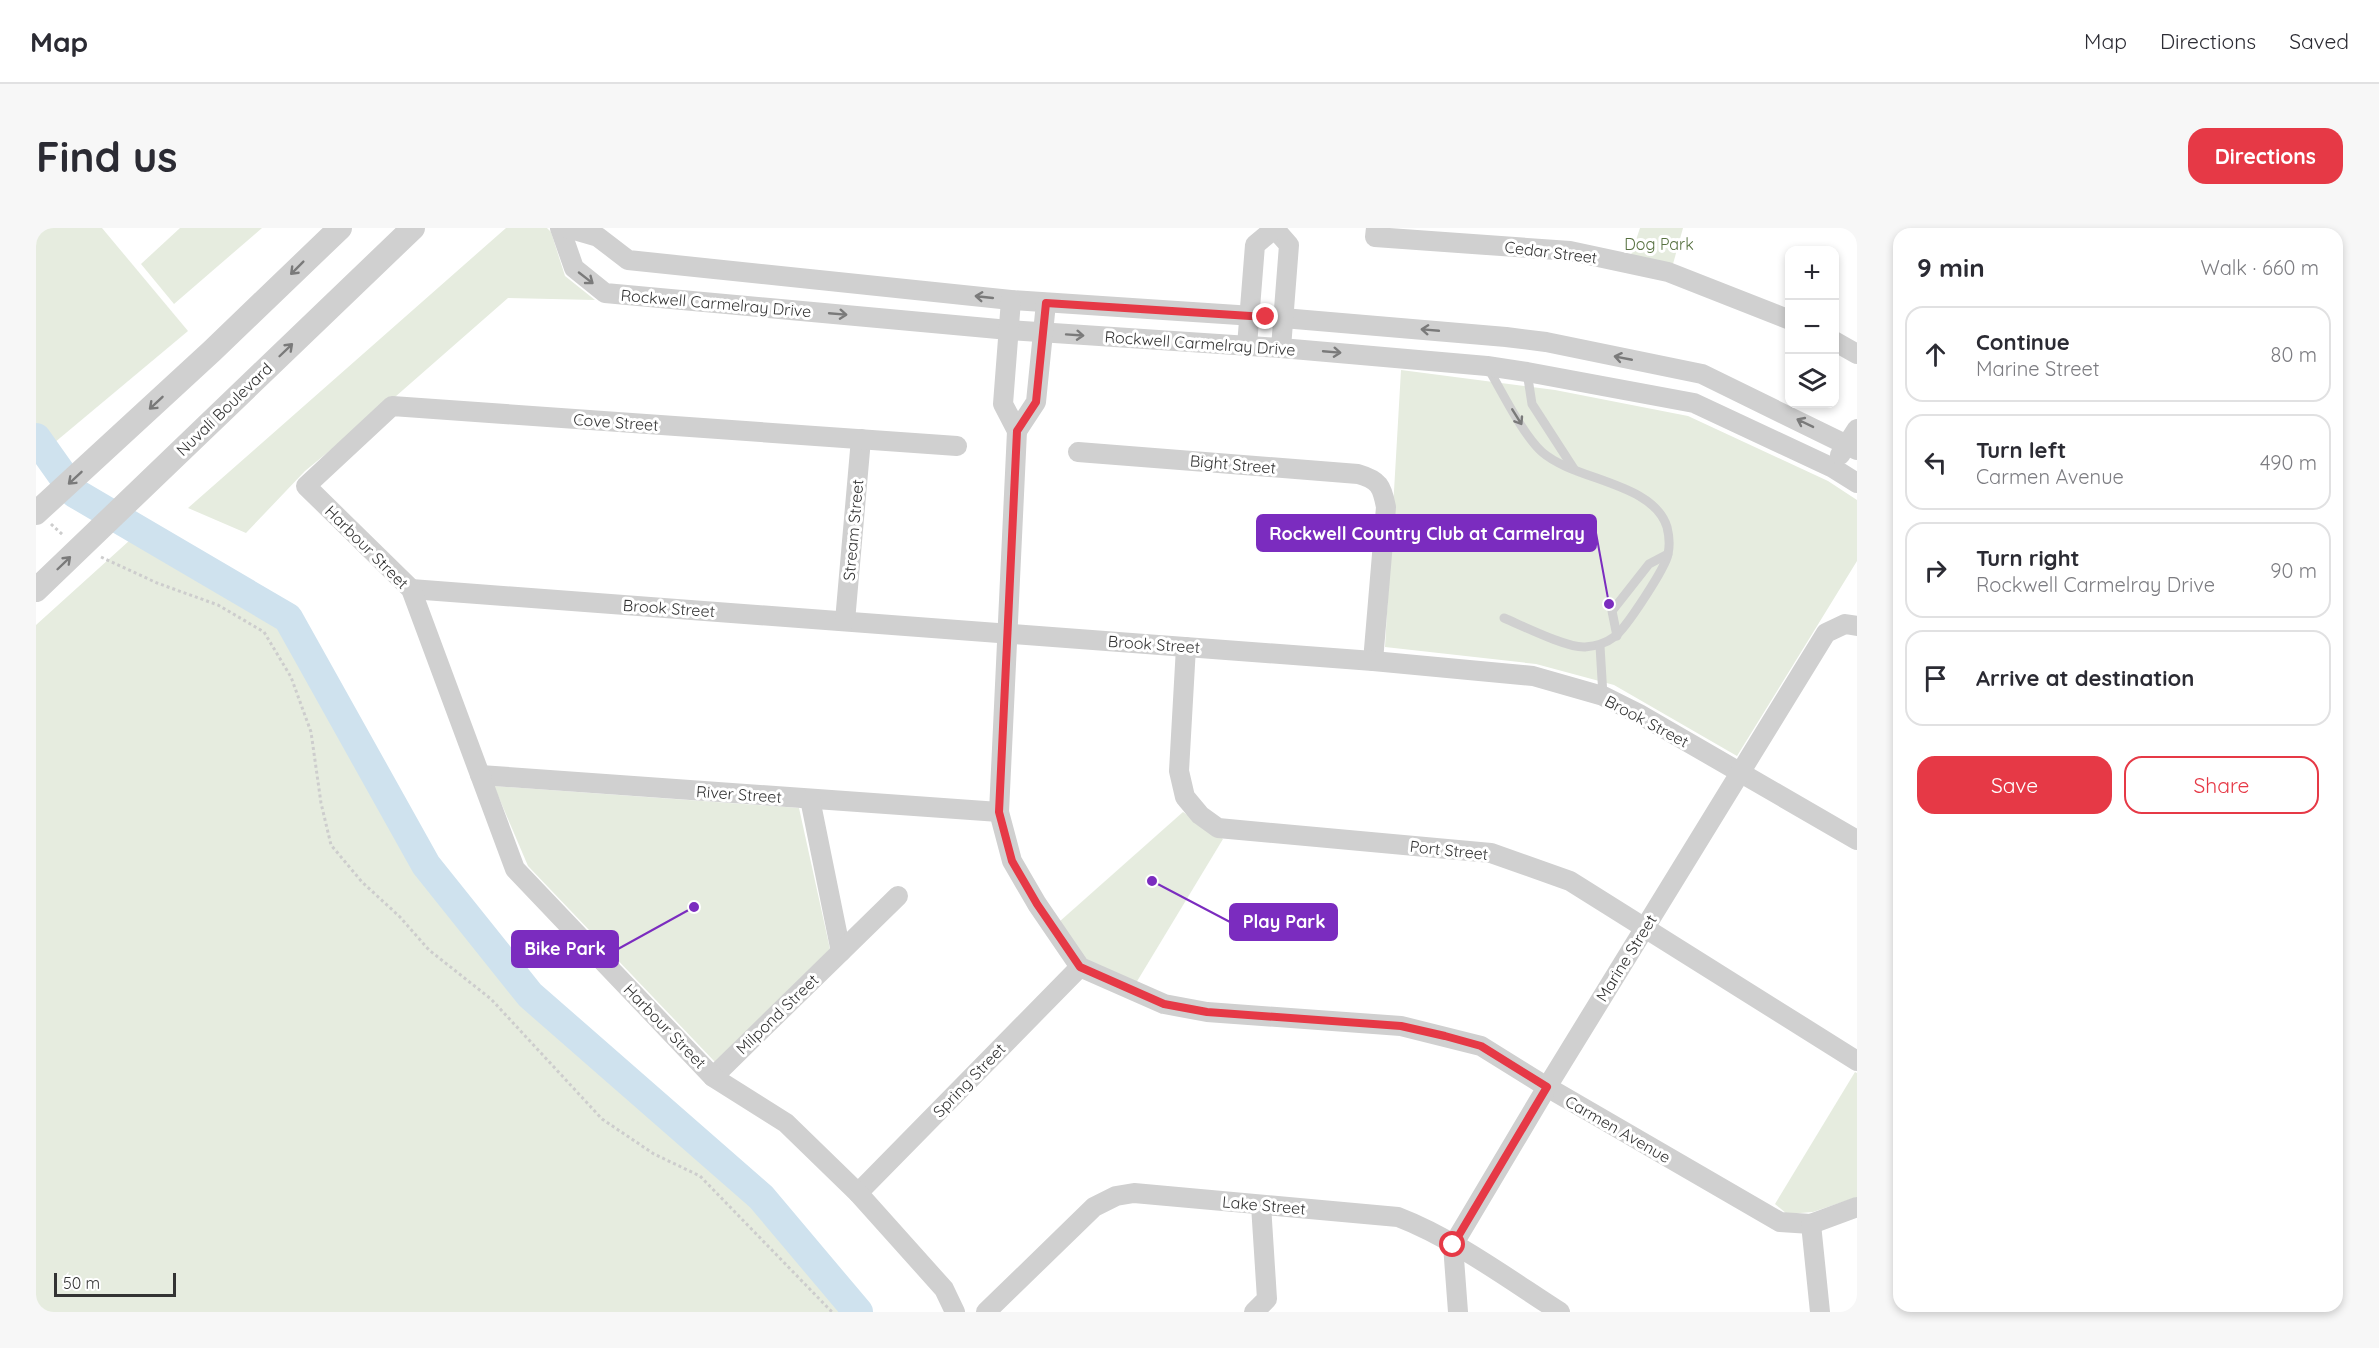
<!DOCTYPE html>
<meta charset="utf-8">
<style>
:root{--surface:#fff;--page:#f7f7f7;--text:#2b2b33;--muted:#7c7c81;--line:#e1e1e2;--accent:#e63946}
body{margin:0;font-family:Quicksand,sans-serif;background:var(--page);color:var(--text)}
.controls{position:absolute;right:18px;top:18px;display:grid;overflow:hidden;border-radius:12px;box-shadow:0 3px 9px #0003}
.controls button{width:54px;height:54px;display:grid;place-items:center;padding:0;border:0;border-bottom:2px solid var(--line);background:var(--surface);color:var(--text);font:30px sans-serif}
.scale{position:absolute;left:18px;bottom:15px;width:122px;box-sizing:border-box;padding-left:6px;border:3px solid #333;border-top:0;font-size:16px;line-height:21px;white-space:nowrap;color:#333;-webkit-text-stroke:4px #fff;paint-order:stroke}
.stop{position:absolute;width:18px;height:18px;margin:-14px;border:4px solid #e63946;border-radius:50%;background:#fff}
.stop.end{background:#e63946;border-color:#fff;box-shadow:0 2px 6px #0008}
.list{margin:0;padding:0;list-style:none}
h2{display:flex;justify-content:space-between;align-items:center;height:78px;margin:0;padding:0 24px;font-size:26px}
h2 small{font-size:20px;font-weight:400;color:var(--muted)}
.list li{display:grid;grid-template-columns:39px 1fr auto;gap:18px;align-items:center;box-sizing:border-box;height:96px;margin:0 12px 12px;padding:0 12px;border:2px solid var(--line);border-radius:18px}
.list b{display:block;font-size:22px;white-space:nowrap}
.list p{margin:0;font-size:20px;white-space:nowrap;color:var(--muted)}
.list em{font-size:20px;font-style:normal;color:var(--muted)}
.actions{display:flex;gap:12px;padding:18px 24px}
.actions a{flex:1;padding:14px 0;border:2px solid var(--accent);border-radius:18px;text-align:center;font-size:21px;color:var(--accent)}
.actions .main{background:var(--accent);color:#fff}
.icon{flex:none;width:33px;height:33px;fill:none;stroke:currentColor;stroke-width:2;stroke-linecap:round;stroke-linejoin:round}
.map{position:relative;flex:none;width:1821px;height:1084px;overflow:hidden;border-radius:18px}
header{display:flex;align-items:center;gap:36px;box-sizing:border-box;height:84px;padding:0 30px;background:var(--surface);border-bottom:2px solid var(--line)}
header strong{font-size:28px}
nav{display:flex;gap:33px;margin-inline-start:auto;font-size:21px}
.intro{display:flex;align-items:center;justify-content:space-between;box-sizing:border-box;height:144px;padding:0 36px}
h1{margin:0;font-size:42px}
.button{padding:15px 27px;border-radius:18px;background:var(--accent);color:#fff;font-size:21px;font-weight:700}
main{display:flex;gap:36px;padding:0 36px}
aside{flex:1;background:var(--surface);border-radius:18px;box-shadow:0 3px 9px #0003}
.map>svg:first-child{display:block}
.green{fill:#e6ecdf}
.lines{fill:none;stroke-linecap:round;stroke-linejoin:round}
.river{stroke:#cfe2ee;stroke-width:30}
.path{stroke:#cdcdcd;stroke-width:3;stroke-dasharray:3 3;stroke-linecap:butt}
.service{stroke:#d0d0d0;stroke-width:9}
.minor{stroke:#d0d0d0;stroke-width:20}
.tertiary{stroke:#d0d0d0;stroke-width:24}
.oneway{stroke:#7a7a7a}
.route{stroke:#e63946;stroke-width:8}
.labels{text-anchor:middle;stroke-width:6;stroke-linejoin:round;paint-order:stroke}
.park-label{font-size:16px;fill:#56703f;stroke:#fff}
.street-label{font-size:16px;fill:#333;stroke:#fff}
.leader{fill:none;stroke:#7b2cbf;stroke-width:2}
.callout-dot{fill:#7b2cbf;stroke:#fff;stroke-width:2}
.callout{fill:#7b2cbf;stroke:#7b2cbf;stroke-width:2}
.callout-label{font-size:18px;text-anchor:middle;font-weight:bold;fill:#fff}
</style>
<header>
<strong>Map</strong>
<nav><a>Map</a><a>Directions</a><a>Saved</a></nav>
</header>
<div class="intro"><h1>Find us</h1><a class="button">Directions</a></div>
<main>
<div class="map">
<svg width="1821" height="1084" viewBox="0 0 1821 1084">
<rect width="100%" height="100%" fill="#fff"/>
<g class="green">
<path d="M0,0H66L152,103L0,230Z"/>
<path d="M144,0H226L138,76L105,36Z"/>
<path d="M470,0H511L515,4L529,48L559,72L472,70L359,169L269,243L210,305L152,280Z"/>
<path d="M1604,0H1647L1637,36L1595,27Z"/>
<path d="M1365,142L1519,162L1652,188L1792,253L1821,272V333L1701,528L1578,457L1500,436L1349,419Z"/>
<path d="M104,303L252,390L390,637L494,767L725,969L822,1084H0V397Z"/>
<path d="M458,558L763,580L794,721L679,834L492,638Z"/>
<path d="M1147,584L1187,611L1100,755L1052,734L1023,694Z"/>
<path d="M1819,844L1821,845V969L1777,984L1751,986L1739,976Z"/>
</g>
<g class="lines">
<path class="river" d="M0,210L39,265L252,390L390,637L494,767L725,969L822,1084"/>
<g class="path">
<path d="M15,296L28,308"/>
<path d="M65,329L121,355L182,377L228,404L255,449L275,504L285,575L295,617L326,654L364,689L393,722L455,771L566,891L618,926L664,948L796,1084"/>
</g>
<g class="service">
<path d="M1452,140C1465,162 1487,207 1506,224C1539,253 1617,254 1631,299C1633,307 1634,317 1632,326C1630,339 1589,402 1578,409C1569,416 1560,418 1549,419C1531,420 1487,398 1468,390"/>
<path d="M1491,144L1496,176L1538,241"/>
<path d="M1581,408L1576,383L1613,336L1632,326"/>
<path d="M1564,418L1567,468"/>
</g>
<g class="minor">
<path d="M524,0L538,40L569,65L973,102L1245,120L1451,138L1491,144L1658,175L1797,240L1821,255"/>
<path d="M531,0L562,9L592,32L975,72L1247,90L1470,109L1510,114L1666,146L1821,222"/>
<path d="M1238,0L1253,17L1245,120"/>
<path d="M1340,0L1339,9L1534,23L1632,44L1754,92"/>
<path d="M975,72L967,176L981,203L963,584L976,633L1001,676L1044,739L1128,776L1171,784L1365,798L1445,818L1511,859L1744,994L1775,996L1821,979"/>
<path d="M1798,113L1821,126"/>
<path d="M1211,118L1219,17L1238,1"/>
<path d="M981,203L1000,174L1010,75"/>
<path d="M1042,224L1322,246C1343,252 1346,258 1350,279L1337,433"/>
<path d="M1804,227L1821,201"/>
<path d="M375,361L1337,433L1497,448L1567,468L1603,486L1821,612"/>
<path d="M809,393L825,211"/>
<path d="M1150,419L1143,543L1149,569L1164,587L1182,600L1455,625L1534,653L1821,833"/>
<path d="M444,547L963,584"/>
<path d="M774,571L805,724"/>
<path d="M677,849L862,668"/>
<path d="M822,965L1044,739"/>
<path d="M1775,996L1784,1084"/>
<path d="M919,1084L908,1061L822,965L750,895L677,849L479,641L375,361L270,258L356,178L921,218"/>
<path d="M950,1084L1058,979L1080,968L1098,965L1362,989C1417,1010 1474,1052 1524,1084"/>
<path d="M1218,1084L1231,1071L1225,977"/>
<path d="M1422,1084L1417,1017L1511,859L1790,405L1809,396L1821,398"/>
</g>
<g class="tertiary">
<path d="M0,285L176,123L304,0"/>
<path d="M0,362L377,0"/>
</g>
</g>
<defs><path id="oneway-shaft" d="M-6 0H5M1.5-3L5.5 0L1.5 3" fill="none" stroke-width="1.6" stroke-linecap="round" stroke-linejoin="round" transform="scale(1.5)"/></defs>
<g class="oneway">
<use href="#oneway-shaft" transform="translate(261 40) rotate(135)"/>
<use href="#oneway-shaft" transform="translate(550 50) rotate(38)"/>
<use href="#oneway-shaft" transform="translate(948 69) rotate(-174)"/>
<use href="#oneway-shaft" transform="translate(802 86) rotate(5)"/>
<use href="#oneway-shaft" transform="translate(1394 102) rotate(-175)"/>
<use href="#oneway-shaft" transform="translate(1039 107) rotate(4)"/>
<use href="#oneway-shaft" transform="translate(250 122) rotate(-44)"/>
<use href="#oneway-shaft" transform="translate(1296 124) rotate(5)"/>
<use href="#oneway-shaft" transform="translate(1587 130) rotate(-169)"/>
<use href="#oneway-shaft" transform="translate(120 175) rotate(137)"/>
<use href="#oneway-shaft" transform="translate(1481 189) rotate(58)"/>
<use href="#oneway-shaft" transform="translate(1769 195) rotate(-154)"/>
<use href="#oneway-shaft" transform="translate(39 250) rotate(137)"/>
<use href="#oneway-shaft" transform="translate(28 335) rotate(-44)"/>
</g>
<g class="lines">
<path class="route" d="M1230,89L1010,75L1000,174L981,203L963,584L976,633L1001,676L1044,739L1128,776L1171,784L1365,798L1409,808L1445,818L1511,859L1417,1017"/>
</g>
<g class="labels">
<g class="park-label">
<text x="1623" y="22">Dog Park</text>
</g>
<g class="street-label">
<text transform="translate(1515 24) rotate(7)" y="6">Cedar Street</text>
<text transform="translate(680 75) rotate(5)" y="6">Rockwell Carmelray Drive</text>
<text transform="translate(1164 115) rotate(4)" y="6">Rockwell Carmelray Drive</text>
<text transform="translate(188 181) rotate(-44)" y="6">Nuvali Boulevard</text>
<text transform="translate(580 194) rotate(4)" y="6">Cove Street</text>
<text transform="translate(1197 236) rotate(5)" y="6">Bight Street</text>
<text transform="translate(817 302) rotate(-85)" y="6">Stream Street</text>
<text transform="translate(331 319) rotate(45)" y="6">Harbour Street</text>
<text transform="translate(633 380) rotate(4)" y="6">Brook Street</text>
<text transform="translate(1118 416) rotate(4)" y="6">Brook Street</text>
<text transform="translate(1611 493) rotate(28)" y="6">Brook Street</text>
<text transform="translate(703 566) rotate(4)" y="6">River Street</text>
<text transform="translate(1413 622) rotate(6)" y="6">Port Street</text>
<text transform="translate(1590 730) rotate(-58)" y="6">Marine Street</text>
<text transform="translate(741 786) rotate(-44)" y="6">Milpond Street</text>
<text transform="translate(629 798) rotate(46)" y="6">Harbour Street</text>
<text transform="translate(933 852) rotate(-46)" y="6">Spring Street</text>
<text transform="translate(1582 901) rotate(30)" y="6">Carmen Avenue</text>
<text transform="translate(1228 977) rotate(5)" y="6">Lake Street</text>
</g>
</g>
<path class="leader" d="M1573 376L1560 305M1116 653L1194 694M658 679L582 721"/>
<g class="callout-dot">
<circle cx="1573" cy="376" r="6"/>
<circle cx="1116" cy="653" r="6"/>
<circle cx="658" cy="679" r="6"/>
</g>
<g class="callout">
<rect x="1221" y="287" width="339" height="36" rx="6"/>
<rect x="1194" y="676" width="107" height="36" rx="6"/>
<rect x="476" y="703" width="106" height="36" rx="6"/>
</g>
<g class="callout-label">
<text x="1391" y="312">Rockwell Country Club at Carmelray</text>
<text x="1248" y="700">Play Park</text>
<text x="529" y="727">Bike Park</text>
</g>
</svg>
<div class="controls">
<button>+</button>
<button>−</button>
<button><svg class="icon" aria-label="layers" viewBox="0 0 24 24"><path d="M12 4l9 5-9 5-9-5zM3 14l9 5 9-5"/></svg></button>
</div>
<div class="scale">50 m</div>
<div class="stop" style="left:1417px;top:1017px"></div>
<div class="stop end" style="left:1230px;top:89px"></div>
</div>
<aside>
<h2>9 min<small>Walk · 660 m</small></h2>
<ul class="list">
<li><svg class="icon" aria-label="ahead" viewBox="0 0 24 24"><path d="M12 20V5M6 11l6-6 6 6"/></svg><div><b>Continue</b><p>Marine Street</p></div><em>80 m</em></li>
<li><svg class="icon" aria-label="left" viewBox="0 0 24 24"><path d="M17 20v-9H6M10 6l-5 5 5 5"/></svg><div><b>Turn left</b><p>Carmen Avenue</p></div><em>490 m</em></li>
<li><svg class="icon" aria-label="right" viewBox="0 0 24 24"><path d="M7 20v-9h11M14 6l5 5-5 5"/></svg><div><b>Turn right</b><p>Rockwell Carmelray Drive</p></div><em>90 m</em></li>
<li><svg class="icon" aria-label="arrive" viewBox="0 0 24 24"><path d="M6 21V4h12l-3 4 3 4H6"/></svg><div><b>Arrive at destination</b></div></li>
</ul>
<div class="actions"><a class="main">Save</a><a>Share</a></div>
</aside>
</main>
